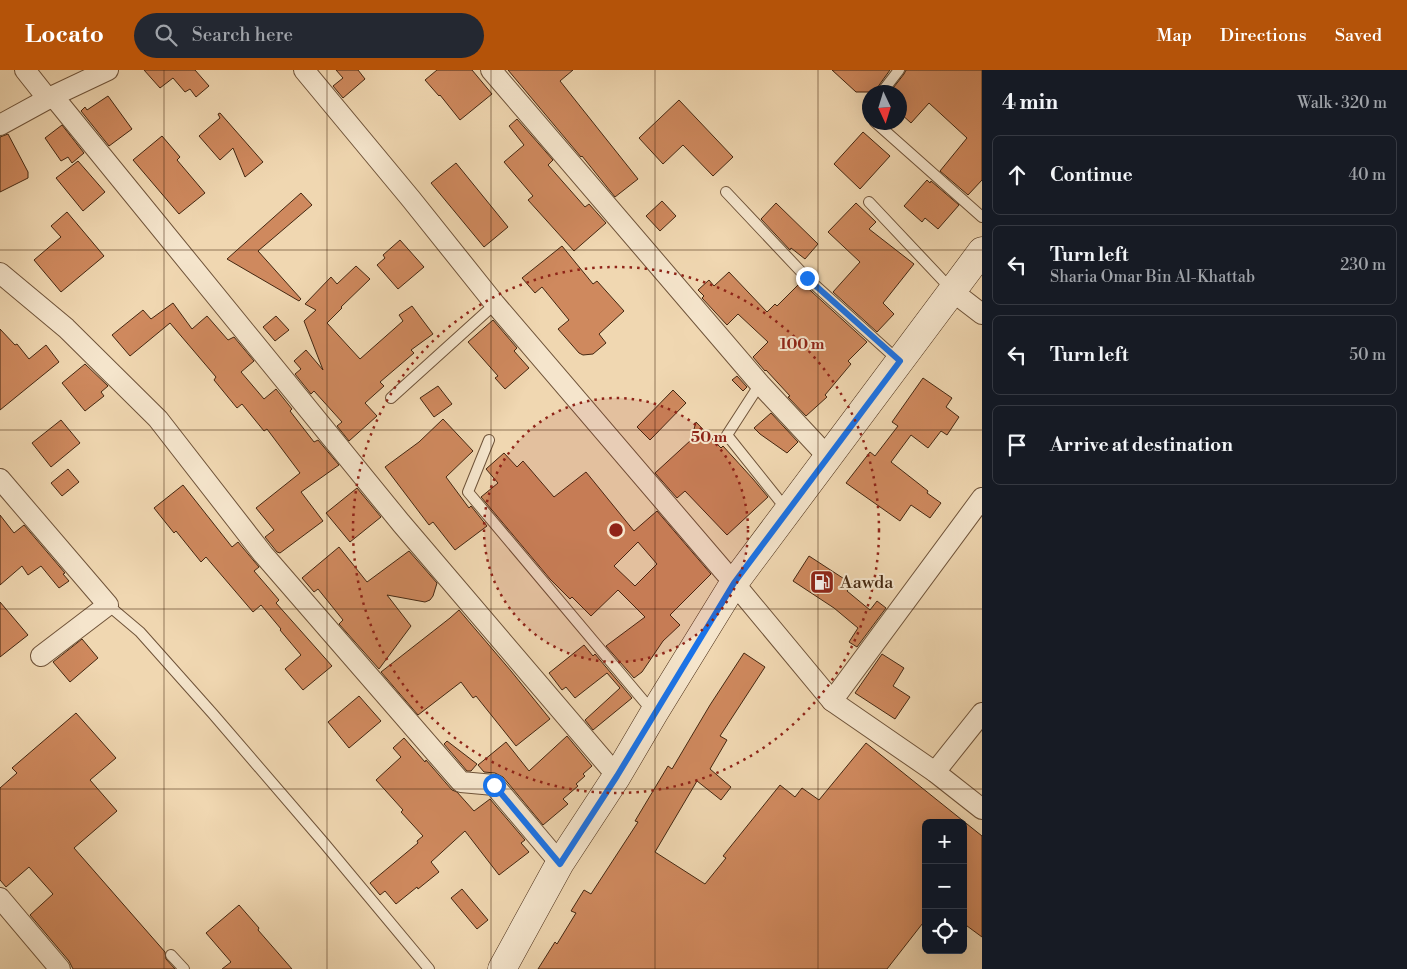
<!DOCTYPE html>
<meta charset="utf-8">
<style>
:root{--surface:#171b24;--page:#242831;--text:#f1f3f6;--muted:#9ea1a6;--line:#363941;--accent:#b45309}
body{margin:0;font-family:"Libre Bodoni",serif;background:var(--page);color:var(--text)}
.controls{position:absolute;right:15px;bottom:15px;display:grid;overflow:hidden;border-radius:8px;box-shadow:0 5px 20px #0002}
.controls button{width:45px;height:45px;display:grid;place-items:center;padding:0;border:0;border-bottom:1px solid var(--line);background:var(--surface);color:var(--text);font:25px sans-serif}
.compass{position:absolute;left:862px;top:15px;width:45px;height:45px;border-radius:50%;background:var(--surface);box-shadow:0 5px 20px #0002;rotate:176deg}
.stop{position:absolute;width:15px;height:15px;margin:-11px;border:4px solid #1a73e8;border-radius:50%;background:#fff}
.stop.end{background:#1a73e8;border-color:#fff;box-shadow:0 1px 5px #0008}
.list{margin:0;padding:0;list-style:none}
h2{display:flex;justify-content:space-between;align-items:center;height:65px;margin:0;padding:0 20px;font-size:21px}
h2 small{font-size:16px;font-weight:400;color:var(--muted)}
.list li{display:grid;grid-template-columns:32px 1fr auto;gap:15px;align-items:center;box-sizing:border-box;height:80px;margin:0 10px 10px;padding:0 10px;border:1px solid var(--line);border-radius:8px}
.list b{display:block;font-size:19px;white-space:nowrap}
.list p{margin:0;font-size:16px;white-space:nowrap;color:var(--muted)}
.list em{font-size:16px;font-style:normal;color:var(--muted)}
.icon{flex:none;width:28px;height:28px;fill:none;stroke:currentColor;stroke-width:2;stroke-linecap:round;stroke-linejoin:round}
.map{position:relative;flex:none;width:982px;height:899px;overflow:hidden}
header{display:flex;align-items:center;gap:30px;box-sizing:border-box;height:70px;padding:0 25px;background:var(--accent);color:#fff}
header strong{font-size:24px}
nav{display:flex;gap:28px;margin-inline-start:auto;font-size:18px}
.search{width:350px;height:45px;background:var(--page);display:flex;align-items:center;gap:12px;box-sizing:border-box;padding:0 18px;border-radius:28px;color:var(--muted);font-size:19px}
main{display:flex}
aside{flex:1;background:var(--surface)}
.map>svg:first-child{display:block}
.building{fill:#cf895e;stroke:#442711;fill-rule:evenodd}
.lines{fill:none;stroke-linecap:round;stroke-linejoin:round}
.service-casing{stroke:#6f5339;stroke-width:12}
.minor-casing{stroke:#6f5339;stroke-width:22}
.secondary-casing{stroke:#442711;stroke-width:29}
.service{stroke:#f5e5cc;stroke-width:10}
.minor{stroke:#f5e5cc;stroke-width:20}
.secondary{stroke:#f5e5cc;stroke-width:28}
.route{stroke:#1a73e8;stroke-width:6}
.grid{fill:none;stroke:#442711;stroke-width:1;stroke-opacity:0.55}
.ring{fill:none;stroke:#8f2418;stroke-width:2.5;stroke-dasharray:2.5 5}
.labels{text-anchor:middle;stroke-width:4;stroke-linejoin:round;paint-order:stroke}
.poi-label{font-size:18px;fill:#442711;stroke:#f5e5cc;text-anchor:start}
.centre{fill:#8f2418;stroke:#f5e5cc;stroke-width:2.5}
.ring-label{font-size:15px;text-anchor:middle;font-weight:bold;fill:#8f2418;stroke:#f5e5cc;stroke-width:4;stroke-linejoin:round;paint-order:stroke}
</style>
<header>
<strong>Locato</strong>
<div class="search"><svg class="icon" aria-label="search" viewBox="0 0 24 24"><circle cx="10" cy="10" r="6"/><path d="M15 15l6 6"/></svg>Search here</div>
<nav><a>Map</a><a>Directions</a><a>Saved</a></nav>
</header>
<main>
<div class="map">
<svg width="982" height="899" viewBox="0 0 982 899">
<rect width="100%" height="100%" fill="#f0d7b1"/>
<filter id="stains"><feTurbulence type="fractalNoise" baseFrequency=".004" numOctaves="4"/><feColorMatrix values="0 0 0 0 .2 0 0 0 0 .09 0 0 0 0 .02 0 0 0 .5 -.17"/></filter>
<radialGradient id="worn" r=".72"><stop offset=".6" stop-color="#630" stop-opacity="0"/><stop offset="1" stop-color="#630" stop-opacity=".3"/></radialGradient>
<g class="building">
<path d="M144,0H195L209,16L196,27L190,19L185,22L173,8L160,18Z"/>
<path d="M336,0H358L365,9L343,28L333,16L343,8Z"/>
<path d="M437,0H472L492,24L460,50L440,25L439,26L425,10Z"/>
<path d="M508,0H573L560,11L638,109L615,127L582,86L581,87Z"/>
<path d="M832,0H890L877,18L875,22H856Z"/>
<path d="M906,0H982V110L968,125L940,101L967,68L929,33L911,53L900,43V22H890L904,4Z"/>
<path d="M108,26L132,59L109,76L81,41L85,37L87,40Z"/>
<path d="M679,30L733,87L713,106L683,75L663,94L639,68Z"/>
<path d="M220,43L263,92L245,107L233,78L220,90L199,66L220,48L218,44Z"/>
<path d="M517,49L553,90L548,95L585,137L589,134L606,153L574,181L528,130L533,126L504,92L524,75L509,56Z"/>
<path d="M62,55L84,83L72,93L68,87L61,91L45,68Z"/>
<path d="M863,62L890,86L860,119L834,94Z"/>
<path d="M8,64L28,102V108L0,122V67Z"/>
<path d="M162,66L180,87L177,90L205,123L179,144L133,90Z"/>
<path d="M78,91L105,122L83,141L56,108Z"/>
<path d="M456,93L508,157L484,177L431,113Z"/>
<path d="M927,110L930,113L931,111L959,135L938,159L925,148L922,152L904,136Z"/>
<path d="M301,123L312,135L258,181L301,229L299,231L227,189Z"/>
<path d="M662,131L676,146L660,161L646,146Z"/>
<path d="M776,133L818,174L805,189L791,178L790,180L761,149Z"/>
<path d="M856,133L876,152L869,159L914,194L883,233L894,244L877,262L833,222L860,192L828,162Z"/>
<path d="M67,142L104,186L61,222L34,190L61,167L51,156Z"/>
<path d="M400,170L424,197L398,219L377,195L385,188L383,185Z"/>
<path d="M562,176L593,214L597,211L624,241L599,264L606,273L593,284L583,285L579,283L558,259L569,250L542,217L535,223L522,208Z"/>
<path d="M356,196L370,209L341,237L342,238L327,253L360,289L403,251L399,245L412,236L433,264L411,280L414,283L380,312L384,316L365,333L377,346L349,371L337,356L342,352L314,321L311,324L295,304L301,299L294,291L306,280L323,300L304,251L316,240L305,234L331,207L337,214Z"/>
<path d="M729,202L767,242L775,234L777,236L801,212L867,272L848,291L851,294L825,325L827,327L806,346L788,327L790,326L766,300L765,301L753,287L768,272L738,244L727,255L702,228L704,226L698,220L709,210L714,216Z"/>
<path d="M173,233L192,259L207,246L228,270L234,267L254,291L241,302L264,329L276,319L292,339L290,341L314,372L318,370L339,395L301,422L323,451L280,483L277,482L265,467L274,460L256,438L300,403L267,359L264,361L242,334L237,338L214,310L216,307L170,253L130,286L112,265L143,240L151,249Z"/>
<path d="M276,246L289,260L275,271L263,257Z"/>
<path d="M493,250L517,278L514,281L529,298L505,319L495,308L498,306L468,272Z"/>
<path d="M0,259L15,275L17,274L29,289L46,275L59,292L0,340Z"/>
<path d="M85,294L108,316L101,322L104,326L85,341L62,313Z"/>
<path d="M737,306L747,317L743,321L732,310Z"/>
<path d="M923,308L952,328L946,337L959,347L947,365L941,361L928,378L911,365L891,392L928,421L927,423L941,433L930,448L911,435L900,451L846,413L870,382L875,386L898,356L892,352Z"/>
<path d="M438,316L452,334L434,347L420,328Z"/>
<path d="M673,320L686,333L650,370L637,357Z"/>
<path d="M771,343L798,372L787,383L760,364L754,358Z"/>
<path d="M443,349L473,381L446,407L469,438L471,436L487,456L455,480L433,452L429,455L385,397L419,372Z"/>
<path d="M61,350L80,373L51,397L32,373Z"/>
<path d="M696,352L721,378L723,376L753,409L768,427L727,465L685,421L677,428L655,403L691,370Z"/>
<path d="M504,383L517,397L523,391L554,427L586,402L634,461L657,441L711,504L670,545L680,555L663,571L642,602L634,608L606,576L645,547L618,520L591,546L572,527L570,529L550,509L481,427L498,413L486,399ZM638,472L657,494L635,516L614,496Z"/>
<path d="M68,399L79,412L62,426L51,413Z"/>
<path d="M183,415L232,477L238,472L243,478L259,497L254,501L279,530L276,533L332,596L303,620L285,599L301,585L280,560L281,559L261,535L253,542L206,487L201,492L176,461L174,463L154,438Z"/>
<path d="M357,418L381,447L350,472L326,443Z"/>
<path d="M0,445L14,463L24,455L65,503L63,504L69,511L59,518L41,496L28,505L22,496L0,515Z"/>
<path d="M339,477L367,512L409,481L437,513L433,526L430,530L425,532L387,525L411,556L379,599L339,554L343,550L318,519L314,522L302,508Z"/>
<path d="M809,486L852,514L847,521L870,540L877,531L886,538L857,577L849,572L858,558L834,538L793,511Z"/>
<path d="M0,532L28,565L0,587Z"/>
<path d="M459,540L511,601L550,649L516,676L476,626L473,628L461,612L418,645L381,602L450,548Z"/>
<path d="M82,569L98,588L70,612L53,592Z"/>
<path d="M584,575L593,586L595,584L632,628L593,660L585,650L620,618L607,603L575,628L566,617L562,620L549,603Z"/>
<path d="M744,583L765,597L720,666L727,670L710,699L731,717L721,730L697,711L655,782L705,814L726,788L723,786L780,715L795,727L802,718L819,730L866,673L982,766V867L963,853V753H926V849L887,899H538L555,872L557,874L576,843L571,841L584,820L591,824L638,752L635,751L668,696L672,699L710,635Z"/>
<path d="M882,584L904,598L893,616L910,627L895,649L855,623Z"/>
<path d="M359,626L381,651L349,678L328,652Z"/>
<path d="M76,643L116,688L90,710L117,741L74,778L165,882L166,889L175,899H73L69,891L30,845L53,824L29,797L6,817L0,810V718L17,703L12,698Z"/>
<path d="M567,666L592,696L583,704L585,706L576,714L578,716L563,729L568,734L543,755L503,707L495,703L484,702L478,695L506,672L529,701Z"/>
<path d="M404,668L425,692L426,690L452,720L457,722L474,741L490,729L525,770L521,773L529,782L499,805L465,761L431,792L439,802L418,819L417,817L396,834L385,821L380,825L370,813L418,773L417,771L423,766L401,742L403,740L376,710L401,687L393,678Z"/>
<path d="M447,671L477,694L471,701H467L444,674Z"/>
<path d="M462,819L488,850L477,859L451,828Z"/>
<path d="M239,835L259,858L258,860L292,899H222L231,892L206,863Z"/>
</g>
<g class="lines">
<defs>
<g id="service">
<path d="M882,22L899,0"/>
<path d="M875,52L982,147"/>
<path d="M726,122L807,208L899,291"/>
<path d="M869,132L951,219"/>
<path d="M760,314L727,365L787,440"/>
<path d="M391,328L495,234"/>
<path d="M489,370L468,422L653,642"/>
<path d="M108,535L140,562L213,644L324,773L429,899"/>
<path d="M171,885L184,899"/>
</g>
<g id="minor">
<path d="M25,0L48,29"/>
<path d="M304,0L411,129L495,234L734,513L832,631L935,702L982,739"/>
<path d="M491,0L760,314L828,387"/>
<path d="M53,26L401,453L617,706"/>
<path d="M0,55L53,26L108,0"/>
<path d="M0,203L66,258L158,349L263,484L461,712L494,715L560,793"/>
<path d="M952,221L982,244"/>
<path d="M0,409L108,535L41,586"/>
<path d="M832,631L982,428"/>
<path d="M935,702L982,643"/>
<path d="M0,828L60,899"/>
</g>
<path id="secondary" d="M502,899L560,793L617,706L654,643L734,513L982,181"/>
</defs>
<use href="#service" class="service-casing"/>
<use href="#minor" class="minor-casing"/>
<use href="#secondary" class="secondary-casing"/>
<use href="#service" class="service"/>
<use href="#minor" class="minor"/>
<use href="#secondary" class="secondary"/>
</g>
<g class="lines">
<path class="route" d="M494,715L560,794L617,706L734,513L900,291L807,208"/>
</g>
<path class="grid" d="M164,0V899M327,0V899M491,0V899M655,0V899M818,0V899M0,180H982M0,360H982M0,539H982M0,719H982"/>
<circle cx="616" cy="460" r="132" fill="#8f2418" fill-opacity=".12"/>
<g class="ring">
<circle cx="616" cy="460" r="132"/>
<circle cx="616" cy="460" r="263"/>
</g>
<defs>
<symbol id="fuel-square" viewBox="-11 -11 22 22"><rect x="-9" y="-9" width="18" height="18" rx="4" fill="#8f2418" stroke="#f5e5cc"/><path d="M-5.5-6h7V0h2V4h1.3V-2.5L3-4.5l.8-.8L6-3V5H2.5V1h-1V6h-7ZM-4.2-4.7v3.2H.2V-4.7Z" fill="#fff"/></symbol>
</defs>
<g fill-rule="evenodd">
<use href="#fuel-square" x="808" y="498" width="28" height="28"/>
</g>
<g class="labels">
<g class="poi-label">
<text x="840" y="518">Aawda</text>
</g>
</g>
<circle cx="616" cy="460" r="8" class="centre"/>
<g class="ring-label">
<text x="802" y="279">100 m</text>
<text x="709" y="372">50 m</text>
</g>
<rect width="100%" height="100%" filter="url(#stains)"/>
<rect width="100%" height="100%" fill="url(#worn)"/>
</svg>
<div class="controls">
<button>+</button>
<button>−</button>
<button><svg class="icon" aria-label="locate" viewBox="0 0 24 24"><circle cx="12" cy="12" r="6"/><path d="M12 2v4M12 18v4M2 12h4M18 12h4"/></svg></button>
</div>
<svg class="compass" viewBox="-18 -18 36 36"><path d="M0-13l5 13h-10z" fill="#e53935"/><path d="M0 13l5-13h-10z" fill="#9ea1a6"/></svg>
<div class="stop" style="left:494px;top:715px"></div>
<div class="stop end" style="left:807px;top:208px"></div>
</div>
<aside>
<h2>4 min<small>Walk · 320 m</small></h2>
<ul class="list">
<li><svg class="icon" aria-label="ahead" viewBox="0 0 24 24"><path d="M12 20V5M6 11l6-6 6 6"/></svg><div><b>Continue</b></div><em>40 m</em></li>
<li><svg class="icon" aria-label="left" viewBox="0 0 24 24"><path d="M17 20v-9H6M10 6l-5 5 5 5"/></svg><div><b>Turn left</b><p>Sharia Omar Bin Al-Khattab</p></div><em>230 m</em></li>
<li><svg class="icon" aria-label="left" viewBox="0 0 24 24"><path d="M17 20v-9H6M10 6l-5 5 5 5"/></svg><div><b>Turn left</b></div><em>50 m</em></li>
<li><svg class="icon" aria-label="arrive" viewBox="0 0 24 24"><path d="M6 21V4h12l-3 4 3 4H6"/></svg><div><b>Arrive at destination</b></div></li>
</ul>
</aside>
</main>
